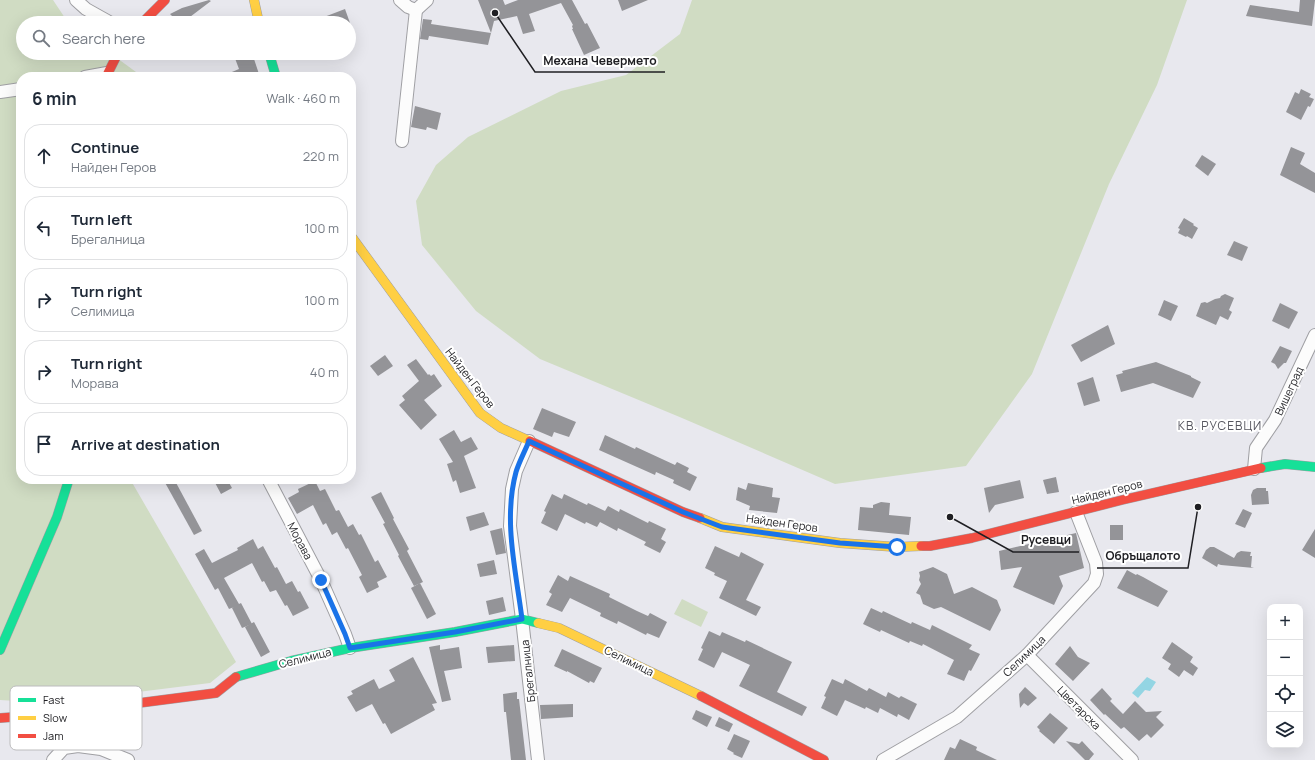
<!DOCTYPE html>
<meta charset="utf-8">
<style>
:root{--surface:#fff;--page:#f2f2f3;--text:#1f2937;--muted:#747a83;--line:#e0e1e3}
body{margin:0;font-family:Manrope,sans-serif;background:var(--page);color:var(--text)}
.controls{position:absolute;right:12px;bottom:12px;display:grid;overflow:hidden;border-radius:8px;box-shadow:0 4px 16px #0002}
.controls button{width:36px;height:36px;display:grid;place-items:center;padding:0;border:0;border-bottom:1px solid var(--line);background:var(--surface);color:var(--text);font:20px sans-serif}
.stop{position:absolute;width:12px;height:12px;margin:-9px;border:3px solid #1a73e8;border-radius:50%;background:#fff}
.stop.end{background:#1a73e8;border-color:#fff;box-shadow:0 1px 4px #0008}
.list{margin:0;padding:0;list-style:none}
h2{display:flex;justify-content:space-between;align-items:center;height:52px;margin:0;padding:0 16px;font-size:17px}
h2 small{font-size:13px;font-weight:400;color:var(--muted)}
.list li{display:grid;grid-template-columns:26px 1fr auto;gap:12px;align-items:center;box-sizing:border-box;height:64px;margin:0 8px 8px;padding:0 8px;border:1px solid var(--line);border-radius:16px}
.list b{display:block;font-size:15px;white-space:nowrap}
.list p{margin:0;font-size:13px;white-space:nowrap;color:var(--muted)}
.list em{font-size:13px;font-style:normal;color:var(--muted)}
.icon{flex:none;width:22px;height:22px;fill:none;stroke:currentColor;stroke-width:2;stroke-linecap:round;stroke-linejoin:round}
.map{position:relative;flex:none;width:1315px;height:760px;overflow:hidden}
.search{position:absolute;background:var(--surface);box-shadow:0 4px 16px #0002;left:16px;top:16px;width:340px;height:44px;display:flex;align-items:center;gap:10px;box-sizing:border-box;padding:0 14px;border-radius:22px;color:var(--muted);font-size:15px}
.panel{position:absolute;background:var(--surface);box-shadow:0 4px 16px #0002;left:16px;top:72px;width:340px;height:412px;border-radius:16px}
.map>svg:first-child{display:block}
.green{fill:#d0dcc3}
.water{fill:#93d5e3}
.building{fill:#949498}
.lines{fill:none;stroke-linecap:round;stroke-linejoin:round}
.street-casing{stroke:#9f9fa3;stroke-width:14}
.fast-casing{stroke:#9f9fa3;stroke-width:10}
.slow-casing{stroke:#9f9fa3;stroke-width:10}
.jam-casing{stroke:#9f9fa3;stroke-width:10}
.street{stroke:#fcfcfc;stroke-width:12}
.fast{stroke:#16e098;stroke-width:9}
.slow{stroke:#ffcf43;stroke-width:9}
.jam{stroke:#f24e42;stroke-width:9}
.route{stroke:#1a73e8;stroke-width:5}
.labels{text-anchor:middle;stroke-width:4;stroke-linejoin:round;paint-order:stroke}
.street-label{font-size:11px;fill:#1f1f23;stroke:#fff}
.neighbourhood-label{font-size:12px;letter-spacing:1px;fill:#56565f;stroke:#fff}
.key{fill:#fff;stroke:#bcbcbd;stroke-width:1}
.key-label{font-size:11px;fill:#1f1f23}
.leader{fill:none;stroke:#1f1f23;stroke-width:1.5}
.callout-dot{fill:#1f1f23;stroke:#fff;stroke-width:1.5}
.callout-label{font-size:12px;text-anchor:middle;font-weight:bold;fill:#1f1f23;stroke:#fff;stroke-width:4;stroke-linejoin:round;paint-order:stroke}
</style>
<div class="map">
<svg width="1315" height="760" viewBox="0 0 1315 760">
<rect width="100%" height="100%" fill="#e8e8ee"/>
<g class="green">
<path d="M0,0H53L67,21L70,23H23V53H110L136,72L137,77H21V479H130L236,662L210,683L50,703L0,700Z"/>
<path d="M692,0H1187L1157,85L1109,184L1032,374L966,466L835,484L682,418L540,359L476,311L422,245L416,201L436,165L468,137L561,91L626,75L680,34Z"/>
<path d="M682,599L708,612L701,627L674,614Z"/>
</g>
<path class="water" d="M1147,677L1156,682L1150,691L1145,690L1138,698L1132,693Z"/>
<g class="building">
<path d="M209,0L211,1L182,23H159L172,16L170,14L182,8Z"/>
<path d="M478,0H503L505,5L518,0H572L585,24L587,23L600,48L584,55L572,29H573L572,26L573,25L561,3L529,14L535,31L523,34L517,16L494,21L488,45L429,36L428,40L420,39L423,19L432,20L431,24L491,33Z"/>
<path d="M618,0H648L622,11Z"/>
<path d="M1300,0H1315L1312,26L1246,16L1250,5L1299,12Z"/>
<path d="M345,9L350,23H311V22Z"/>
<path d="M233,53H252L260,77H220L239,69Z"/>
<path d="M1301,89L1311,94L1309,97L1314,99L1310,107L1308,106L1301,120L1286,112L1295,92L1299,94Z"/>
<path d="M415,106L441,113L437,130L427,127L426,130L411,127Z"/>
<path d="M1291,147L1305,153L1300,164L1315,173V193L1280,175Z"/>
<path d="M1202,155L1216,164L1208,176L1195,166Z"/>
<path d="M1184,218L1194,224L1193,225L1198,228L1192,239L1187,236L1186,237L1178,233L1180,229L1178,228Z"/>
<path d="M1234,241L1248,247L1242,261L1227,255Z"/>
<path d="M1225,294L1234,298L1229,310L1232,312L1228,320L1220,316L1216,325L1196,316L1201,303L1205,302L1207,303L1215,299L1220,298L1221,296Z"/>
<path d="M1164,300L1178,306L1171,321L1158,315Z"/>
<path d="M1280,303L1298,312L1289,329L1272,321Z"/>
<path d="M1108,325L1115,344L1081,362L1071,345Z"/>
<path d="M1280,346L1292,351L1286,363H1284L1278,369L1275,364L1271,362Z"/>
<path d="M385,355L393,366L378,376L370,366Z"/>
<path d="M416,359L428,375L429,374L431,376L434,374L442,386L424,400L437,415L421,430L399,405L405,400L402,396L419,381L407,365Z"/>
<path d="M1156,362L1191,376V377L1201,382L1193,398L1153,383L1121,392L1116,375L1123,373L1122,371Z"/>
<path d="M1093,377L1100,401L1084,406L1077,383Z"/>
<path d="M542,408L576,422L569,437L554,432L552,437L533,429Z"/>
<path d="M454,430L461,442L471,437L478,449L464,456L476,488L460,493L456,480L453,482L447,464L453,462L439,439Z"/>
<path d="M605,435L635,449L636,447L675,465L677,462L689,468L687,472L697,477L690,491L673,483L674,480L656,472L655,475L599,450Z"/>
<path d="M1056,477L1059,492L1047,494L1043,480Z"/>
<path d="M163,479H174L202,531L194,535Z"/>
<path d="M213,479H227L232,488L221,494Z"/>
<path d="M1020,480L1024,498L995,505L989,513L984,488Z"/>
<path d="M315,481L320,491L325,489L336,511L339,510L348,527L353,524L359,535L361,534L375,562L378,560L387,577L377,582L379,587L367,593L359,577L362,575L348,548L346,549L337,532L332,535L326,523L323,525L313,505L297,514L288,498L299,492L298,489Z"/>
<path d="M748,483L773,488L772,497L780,498L777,513L749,510L750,506L736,500L738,487L746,490Z"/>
<path d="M1257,488H1266V491H1268L1269,504L1252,505L1251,495L1253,490Z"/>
<path d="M381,492L394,518L393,519L409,549L407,551L423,582L414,586L398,556L399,555L383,524L385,523L371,497Z"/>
<path d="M552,494L562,499L564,494L587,505L588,503L605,511L608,506L619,512L620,509L648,523L649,521L666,529L661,539L666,542L660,553L644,545L646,542L618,528L617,531L600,522L597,527L586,522L585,524L565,514L557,531L541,523L546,512L544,511Z"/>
<path d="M881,502L890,503L889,515L911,517L909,535L858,530L860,507L873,508V505Z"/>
<path d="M1243,509L1252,513L1245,528L1235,524Z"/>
<path d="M484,512L489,525L470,531L466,517Z"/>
<rect x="1110" y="525" width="13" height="15"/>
<path d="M502,528L506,553L496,555L490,531Z"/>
<path d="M1315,529V558L1302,550Z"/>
<path d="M1076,533L1084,568L1059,576L1063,586L1054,605L1013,587L1022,567L1001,570L999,551Z"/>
<path d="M253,539L258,549L263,546L275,568L277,567L286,584L292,581L298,592L300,591L309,608L293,616L287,605L285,606L276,590L270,592L264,581L262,582L252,563L224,578L239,604L241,603L252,624L242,628L232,608L234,607L229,609L218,588L215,590L195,554L204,549L212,563L238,550L237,548Z"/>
<path d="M715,546L739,557L741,552L764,564L746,600L761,607L756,616L719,598L727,581L714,575L715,573L705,568Z"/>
<path d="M1210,547H1214L1234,558L1237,553L1241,551L1251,552L1250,556H1252L1251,567L1254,568L1221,565L1218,564L1217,567L1202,558L1206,550Z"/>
<path d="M494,560L497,574L480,577L477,564Z"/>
<path d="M933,567L947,574L954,594L972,587L997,600L1001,610L990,631L941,607L934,609L923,604L920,595L916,593L921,584L919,580L920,576L919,572Z"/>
<path d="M1127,570L1136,575L1137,574L1143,577L1168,591L1158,607L1117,588Z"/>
<path d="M558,575L568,581L570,576L610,594L609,597L637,611L648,616L650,613L667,622L659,638L647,633L646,635L618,621L617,624L600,616L601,613L570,598L562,612L546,605L552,594L549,592Z"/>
<path d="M420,583L436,614L427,619L411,588Z"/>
<path d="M503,597L506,611L489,615L486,601Z"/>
<path d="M871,608L882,613L883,611L911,624L912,622L930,630L932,625L972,645L969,649L980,654L971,671L969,670L964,681L947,674L954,660L923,644L922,646L910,641L909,643L881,630L880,632L863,624Z"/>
<path d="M254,622L270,652L261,657L245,627Z"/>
<path d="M709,631L720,636L722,632L745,642L746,640L792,662L777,692L807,707L802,716L739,686L750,665L722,652L714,668L698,660L703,649L701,648Z"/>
<path d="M1172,642L1193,657L1190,662L1198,668L1193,676L1184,670L1179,677L1168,669L1171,664L1162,658Z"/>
<path d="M440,645V650L459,647L462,668L444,671L451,700L442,702L429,647Z"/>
<path d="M514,645L515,661L488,663L486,647Z"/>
<path d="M1070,646L1078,657L1090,663L1073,681L1055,664Z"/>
<path d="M562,649L602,668L594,683L590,681L589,683L567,671V672L554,666Z"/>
<path d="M413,657L437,703L432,704L435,710L391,734L385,723L383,724L372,704L356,712L347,697L353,694L351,691L374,679L379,689L395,681L389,670Z"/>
<path d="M832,679L843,684L845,679L867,691L869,688L886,697L888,692L899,698L901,696L917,704L909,720L898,714L897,717L880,708L878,713L866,707L865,709L845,700L837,716L821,708L826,697L824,696Z"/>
<path d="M1025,687L1037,698L1028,706L1024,703L1020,708L1019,694Z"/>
<path d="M1102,688L1112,699L1110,701L1123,714L1135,701L1146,712L1162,711L1156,717L1164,725L1151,738L1147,734L1139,741L1124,727L1121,729L1105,714L1104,715L1090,700Z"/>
<path d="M517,692V699H519L526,760H511L506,712H504L503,694Z"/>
<path d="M573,704V717L541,719L540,705Z"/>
<path d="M696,710L712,717L707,727L692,719Z"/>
<path d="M1050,713L1068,728L1054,744L1039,731L1040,730L1037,727Z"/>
<path d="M719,717L733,724L729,732L715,726Z"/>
<path d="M734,734L750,741L742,758L733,754L734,753L727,749Z"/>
<path d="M960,739L977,747L976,750L997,760H944L950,747L955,749Z"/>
<path d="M1066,741L1079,744L1082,741L1094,754L1089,760H1085Z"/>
</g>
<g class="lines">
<defs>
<g id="street">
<path d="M76,0L86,9L111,23"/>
<path d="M400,0L408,7L416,10"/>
<path d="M416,10L427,0"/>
<path d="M85,77L107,73"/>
<path d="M0,92L21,89"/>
<path d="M402,141L416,10"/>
<path d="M529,441L516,471L512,489L510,526L522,619L538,760"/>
<path d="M1254,469L1256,448L1275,420L1315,335"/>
<path d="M268,479L321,580L345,634L350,648"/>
<path d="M1027,655L1132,760"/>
<path d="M53,760L64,748L78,746L101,749L128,760"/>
<path d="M883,760L957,717L1027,655L1094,583L1097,574L1096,563L1076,512"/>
</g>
<g id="fast">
<path d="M269,53L276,77"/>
<path d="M1261,468L1285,464L1315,467"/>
<path d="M0,650L57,517L69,479"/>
<path d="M236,677L291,661L350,648L455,632L522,619L538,623"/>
</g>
<g id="slow">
<path d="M254,0L259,23"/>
<path d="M351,236L480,413L501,428L530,441"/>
<path d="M700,518L722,527L840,543L897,547L921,546"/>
<path d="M538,623L559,628L701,696"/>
</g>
<g id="jam">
<path d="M142,23L165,0"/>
<path d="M106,77L118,53"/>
<path d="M530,441L683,512L700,518"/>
<path d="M921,546H930L972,538L1122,500L1261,468"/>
<path d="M701,696L824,760"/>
<path d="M0,718L54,714L216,693L236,677"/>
</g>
</defs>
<use href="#street" class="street-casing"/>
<use href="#fast" class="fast-casing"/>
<use href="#slow" class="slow-casing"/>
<use href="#jam" class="jam-casing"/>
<use href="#street" class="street"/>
<use href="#fast" class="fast"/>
<use href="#slow" class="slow"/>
<use href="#jam" class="jam"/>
</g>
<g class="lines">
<path class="route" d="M321,580L345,634L350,648L455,632L522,619C516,571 503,520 516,472C519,462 525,451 529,441L683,512L722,527L840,543L897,547"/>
</g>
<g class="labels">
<g class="street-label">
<text transform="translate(470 378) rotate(52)" y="4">Найден Геров</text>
<text transform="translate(1289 391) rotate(-65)" y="4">Вишеград</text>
<text transform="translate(1107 492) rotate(-14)" y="4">Найден Геров</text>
<text transform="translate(782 523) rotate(8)" y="4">Найден Геров</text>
<text transform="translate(300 541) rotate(62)" y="4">Морава</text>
<text transform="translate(1024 656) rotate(-44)" y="4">Селимица</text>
<text transform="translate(305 658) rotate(-14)" y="4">Селимица</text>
<text transform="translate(629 661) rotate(26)" y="4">Селимица</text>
<text transform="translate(528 671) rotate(-96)" y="4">Брегалница</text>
<text transform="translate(1079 708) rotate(45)" y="4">Цветарска</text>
</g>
<g class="neighbourhood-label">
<text x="1220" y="430">КВ. РУСЕВЦИ</text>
</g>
</g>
<rect x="10" y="686" width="132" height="64" rx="6" class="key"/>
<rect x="18" y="698" width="18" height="4" fill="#16e098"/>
<rect x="18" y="716" width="18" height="4" fill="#ffcf43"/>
<rect x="18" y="734" width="18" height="4" fill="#f24e42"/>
<g class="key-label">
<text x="43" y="704">Fast</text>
<text x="43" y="722">Slow</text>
<text x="43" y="740">Jam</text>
</g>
<path class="leader" d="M495 13L535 72H665M950 517L1013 552H1079M1198 507L1188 568H1097"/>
<g class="callout-dot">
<circle cx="495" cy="13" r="4"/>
<circle cx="950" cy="517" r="4"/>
<circle cx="1198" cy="507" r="4"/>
</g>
<g class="callout-label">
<text x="600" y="65">Механа Чевермето</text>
<text x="1046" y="544">Русевци</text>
<text x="1143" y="560">Обръщалото</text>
</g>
</svg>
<div class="controls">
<button>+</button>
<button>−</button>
<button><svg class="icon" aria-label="locate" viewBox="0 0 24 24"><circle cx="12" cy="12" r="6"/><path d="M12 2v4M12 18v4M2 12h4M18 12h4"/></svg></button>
<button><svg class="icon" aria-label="layers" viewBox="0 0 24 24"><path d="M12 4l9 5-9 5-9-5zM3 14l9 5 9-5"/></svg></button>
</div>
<div class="stop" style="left:897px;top:547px"></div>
<div class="stop end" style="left:321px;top:580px"></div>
<div class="search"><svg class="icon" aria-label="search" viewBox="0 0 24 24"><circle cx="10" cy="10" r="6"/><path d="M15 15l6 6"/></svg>Search here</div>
<section class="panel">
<h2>6 min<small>Walk · 460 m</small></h2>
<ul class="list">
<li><svg class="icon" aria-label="ahead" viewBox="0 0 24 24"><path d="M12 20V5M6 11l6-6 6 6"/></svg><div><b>Continue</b><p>Найден Геров</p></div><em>220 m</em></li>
<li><svg class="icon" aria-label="left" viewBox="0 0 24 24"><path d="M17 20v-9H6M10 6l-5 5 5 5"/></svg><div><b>Turn left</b><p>Брегалница</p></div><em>100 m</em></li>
<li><svg class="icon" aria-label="right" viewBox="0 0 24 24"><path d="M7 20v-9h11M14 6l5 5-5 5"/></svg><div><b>Turn right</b><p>Селимица</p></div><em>100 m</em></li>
<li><svg class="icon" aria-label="right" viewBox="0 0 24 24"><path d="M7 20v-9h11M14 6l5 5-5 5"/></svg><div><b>Turn right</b><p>Морава</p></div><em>40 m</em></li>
<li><svg class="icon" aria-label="arrive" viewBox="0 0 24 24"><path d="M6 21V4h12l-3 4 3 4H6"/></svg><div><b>Arrive at destination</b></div></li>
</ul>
</section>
</div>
